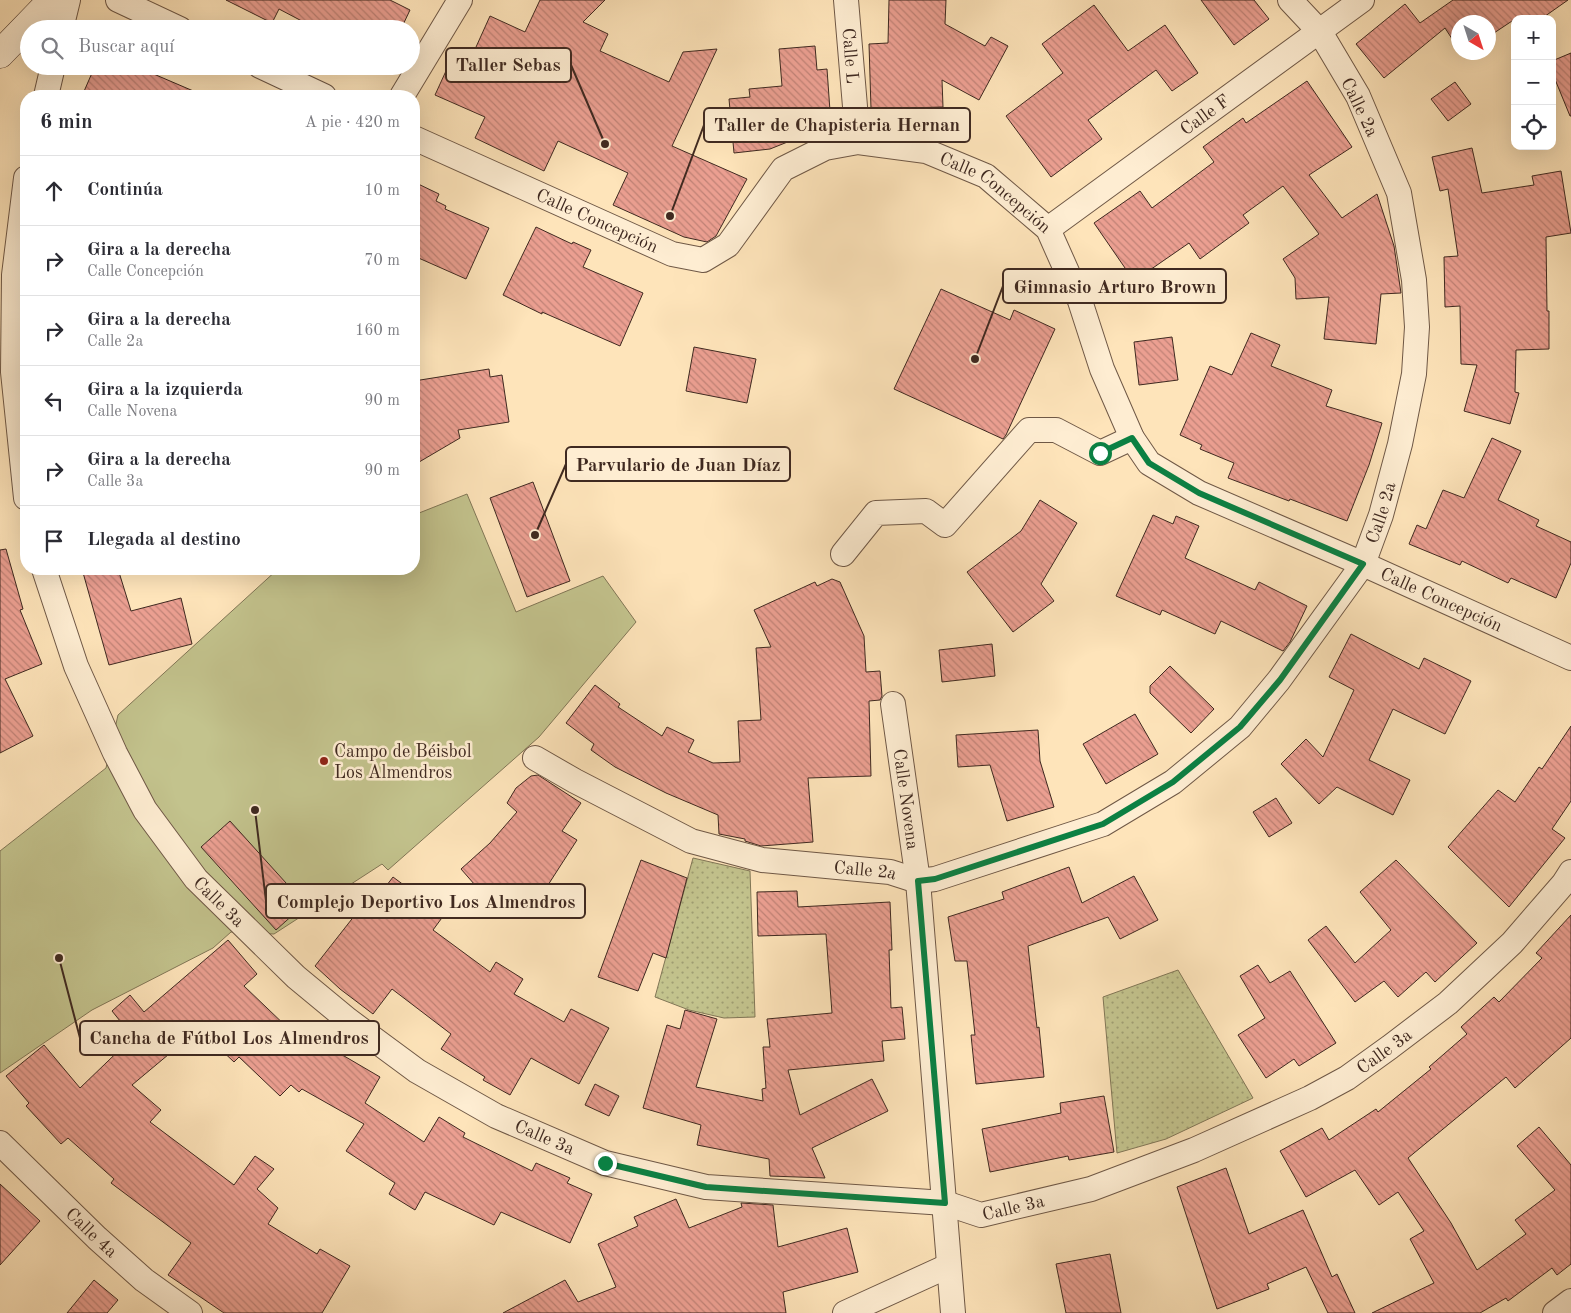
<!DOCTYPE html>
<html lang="es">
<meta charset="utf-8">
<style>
:root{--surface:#fff;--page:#f2f2f3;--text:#2b2b33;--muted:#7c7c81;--line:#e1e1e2}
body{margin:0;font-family:"Old Standard TT",serif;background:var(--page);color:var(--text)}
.controls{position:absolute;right:15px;top:15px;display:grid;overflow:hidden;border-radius:10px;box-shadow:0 5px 20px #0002}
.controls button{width:45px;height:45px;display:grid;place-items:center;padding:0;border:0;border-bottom:1px solid var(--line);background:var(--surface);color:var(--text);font:25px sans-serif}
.compass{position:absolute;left:1451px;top:15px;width:45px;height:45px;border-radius:50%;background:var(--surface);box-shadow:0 5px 20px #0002;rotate:141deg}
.stop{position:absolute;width:15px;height:15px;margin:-11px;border:4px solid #0b8043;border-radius:50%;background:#fff}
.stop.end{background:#0b8043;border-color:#fff;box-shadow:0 1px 5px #0008}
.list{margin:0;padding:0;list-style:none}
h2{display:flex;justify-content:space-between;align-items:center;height:65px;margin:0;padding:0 20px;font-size:21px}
h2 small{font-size:16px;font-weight:400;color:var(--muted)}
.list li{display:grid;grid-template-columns:32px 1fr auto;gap:15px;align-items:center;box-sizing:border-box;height:70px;padding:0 20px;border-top:1px solid var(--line)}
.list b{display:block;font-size:19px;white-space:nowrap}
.list p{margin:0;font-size:16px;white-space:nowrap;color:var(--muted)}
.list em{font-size:16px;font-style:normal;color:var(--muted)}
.icon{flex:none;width:28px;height:28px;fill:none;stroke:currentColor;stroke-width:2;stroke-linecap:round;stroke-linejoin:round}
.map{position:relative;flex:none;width:1571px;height:1313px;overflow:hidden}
.search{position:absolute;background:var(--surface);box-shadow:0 5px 20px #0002;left:20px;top:20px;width:400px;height:55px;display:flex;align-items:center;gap:12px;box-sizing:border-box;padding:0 18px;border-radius:28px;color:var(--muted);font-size:19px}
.panel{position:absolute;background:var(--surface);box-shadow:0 5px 20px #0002;left:20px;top:90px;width:400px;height:485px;border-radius:20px}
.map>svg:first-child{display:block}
.grass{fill:url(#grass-dots);stroke:#817656}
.garden{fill:#c3c38d;stroke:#817656}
.building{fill:url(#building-back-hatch);stroke:#3f2920}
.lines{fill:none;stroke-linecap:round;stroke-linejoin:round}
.street-casing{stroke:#6f5846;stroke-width:26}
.secondary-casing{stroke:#3f2920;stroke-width:29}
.street{stroke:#feedd2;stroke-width:24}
.secondary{stroke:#feedd2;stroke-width:28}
.route{stroke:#0b8043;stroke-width:6}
.poi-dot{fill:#8f2418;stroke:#feedd2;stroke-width:2}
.labels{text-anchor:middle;stroke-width:5;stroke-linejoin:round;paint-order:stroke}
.street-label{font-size:18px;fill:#3f2920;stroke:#feedd2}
.poi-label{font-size:18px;fill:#3f2920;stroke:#feedd2;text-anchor:start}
.leader{fill:none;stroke:#3f2920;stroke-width:2}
.callout-dot{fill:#3f2920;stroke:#feedd2;stroke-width:2}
.callout{fill:#feedd2;stroke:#3f2920;stroke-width:2}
.callout-label{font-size:19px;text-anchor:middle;font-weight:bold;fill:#3f2920}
</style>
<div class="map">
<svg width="1571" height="1313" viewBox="0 0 1571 1313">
<defs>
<pattern id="grass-dots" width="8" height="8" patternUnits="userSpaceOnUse" patternTransform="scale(1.25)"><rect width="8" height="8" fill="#c3c38d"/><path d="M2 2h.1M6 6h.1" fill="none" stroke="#a09e73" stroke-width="1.8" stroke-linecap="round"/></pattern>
<pattern id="building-back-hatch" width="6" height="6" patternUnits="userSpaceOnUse" patternTransform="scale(1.25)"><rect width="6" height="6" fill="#eb9f91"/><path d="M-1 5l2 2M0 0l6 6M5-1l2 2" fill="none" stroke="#c08276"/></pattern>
</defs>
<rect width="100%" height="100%" fill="#fee4ba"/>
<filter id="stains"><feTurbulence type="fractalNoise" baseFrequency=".004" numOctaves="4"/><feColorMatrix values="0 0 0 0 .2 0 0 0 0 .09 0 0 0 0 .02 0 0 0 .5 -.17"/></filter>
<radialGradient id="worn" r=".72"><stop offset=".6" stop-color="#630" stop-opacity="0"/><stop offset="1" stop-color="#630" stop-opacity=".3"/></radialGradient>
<g class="grass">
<path d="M693,858L750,871L755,1017L724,1018L689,1010L655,997Z"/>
<path d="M1178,970L1253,1098L1166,1139L1117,1153L1103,997Z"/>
</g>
<path class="garden" d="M467,494L516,612L603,576L636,622L539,737L388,870L382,864L274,934L231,932L213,948L92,1010L0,1073V851L106,768L118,715L278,569H414V515Z"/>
<g class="building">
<path d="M226,0H390L410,10L401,29H317L279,9L272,23Z"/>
<path d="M540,0H605L583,22L608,34L600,51L669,82L683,52L717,49L672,146L747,179L716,236L707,242L684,237L613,205L628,173L558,141L544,171L475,138L485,117L435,95L451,60L467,67L490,16L525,32Z"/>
<path d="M889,0H946L945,24L985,46L991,37L1008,46L979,100L942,80L943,107L871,109L869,44L888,43Z"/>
<path d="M1201,0H1254L1269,19L1234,45Z"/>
<path d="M1453,0H1568L1541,19H1515L1488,37V22H1458V48L1445,28L1384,78L1356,44L1405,4L1420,23Z"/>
<path d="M1094,5L1128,51L1165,25L1198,73L1172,91L1156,70L1088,120L1102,139L1051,177L1006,116L1063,73L1042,44Z"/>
<path d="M815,46L817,70L827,69L831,125L804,127L805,135L770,149L734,153L729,99L750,97L749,89L782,86L779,49Z"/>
<path d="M1571,53V116H1570L1552,72V61Z"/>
<path d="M95,66H135L205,96H82Z"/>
<path d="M1307,81L1352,147L1309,175L1342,218L1377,194L1394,246L1401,293L1381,294L1376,344L1324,339L1329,297L1296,299L1295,278L1283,259L1319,234L1283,186L1243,215L1249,223L1200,259L1189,243L1134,281L1094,223L1140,191L1152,208L1214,162L1203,147L1243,118L1246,123Z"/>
<path d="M1455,82L1471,104L1448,121L1431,99Z"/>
<path d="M1472,148L1482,193L1534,185L1532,176L1561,171L1571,233L1546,237L1547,311H1549V349L1516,350L1515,392L1519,393L1510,424L1464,411L1477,365L1461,364L1460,306L1445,307L1444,257L1458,256L1448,189L1440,191L1432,157Z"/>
<path d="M414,182L439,194L436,201L446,206L445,209L489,228L466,279L414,256Z"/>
<path d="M536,227L572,244L573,242L591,250L583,267L643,293L620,346L542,312V314L503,295Z"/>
<path d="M941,289L1010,320L1014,310L1055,329L1006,435L1003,439L894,389Z"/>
<path d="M1251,333L1280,345L1271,366L1332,390L1326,406L1382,423L1369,465L1347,521L1290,499L1289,501L1228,478L1234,463L1200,449L1202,445L1180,435L1210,366L1232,375Z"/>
<path d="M1172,337L1178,380L1139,385L1134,342Z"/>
<path d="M694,347L756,359L747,403L686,391Z"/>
<path d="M489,369L490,377L502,375L509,422L458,430L460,438L414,465V381Z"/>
<path d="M1492,438L1521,451L1498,500L1539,520L1536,526L1571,542V563L1556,598L1511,578L1508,583L1462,561L1460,565L1409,544L1417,525L1426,529L1443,490L1464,498Z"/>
<path d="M533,482L570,581L527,597L490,498Z"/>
<path d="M1040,500L1077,523L1041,584L1054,601L1013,632L967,572L1021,531Z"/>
<path d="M1153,515L1173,524L1176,516L1199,526L1185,558L1255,590L1259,582L1307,606L1290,642L1283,651L1221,621L1215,634L1162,610L1160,615L1116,596Z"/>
<path d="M6,549L23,609L20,610L42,664L5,679L33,736L0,753V550Z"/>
<path d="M82,569H118L131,611L181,598L192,644L109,665Z"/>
<path d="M832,579L840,582L864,636L866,672L880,671L882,696L880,700L869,701L871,776L808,778L813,842L761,846L745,841V839L719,834L718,815L666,793L615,767L591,750L594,744L566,723L595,685L620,704L618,707L662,736L667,727L694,740L688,752L713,763L740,762L738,721L761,720L756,648L771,647L754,610L815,582L817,586Z"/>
<path d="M1351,634L1419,669L1424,658L1471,681L1445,734L1393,709L1369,760L1410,780L1393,815L1337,787L1319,804L1281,764L1306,739L1323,757L1354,690L1329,677Z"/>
<path d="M992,644L995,676L942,682L939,650Z"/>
<path d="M1170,666L1214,709L1191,733L1150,693V686Z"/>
<path d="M1135,714L1158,754L1106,784L1083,744Z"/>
<path d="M1571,726V801L1552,829L1565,838L1509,907L1448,847L1498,790L1515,802L1539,767L1542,769Z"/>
<path d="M1038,730L1040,761L1054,807L1007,821L990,765L958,767L956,735Z"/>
<path d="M538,775L581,803L562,831L577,840L539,899L532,891L503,917L461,869L490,843L517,812L507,803L516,788L531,776Z"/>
<path d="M1276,798L1292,823L1269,837L1253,812Z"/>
<path d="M230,821L305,904L276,930L201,847Z"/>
<path d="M641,860L687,878L666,958L653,953L638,991L598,977Z"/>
<path d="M1396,860L1477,943L1435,982L1426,972L1398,997L1384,981L1355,1002L1308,940L1326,926L1355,963L1391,930L1360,892Z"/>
<path d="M1069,867L1082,903L1134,876L1158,920L1120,939L1108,917L1028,946L1037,1028L1039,1027L1044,1077L976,1084L971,1035H975L967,961H955L948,917L1004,899L1002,892Z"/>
<path d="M393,877L444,915L433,930L490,972L496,962L523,979L514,994L564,1022L571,1009L609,1028L579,1084L531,1058L510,1095L483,1080L485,1077L441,1049L451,1034L392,989L373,1014L340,989L315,966L366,901L371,906Z"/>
<path d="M797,891L798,907L890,902L892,950H889L891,1008L902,1007L905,1039L882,1041L884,1061L788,1070L800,1115L872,1079L888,1111L812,1148L825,1178L770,1176L769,1159L697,1145L701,1125L643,1108L667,1025L680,1029L685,1010L717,1019L696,1087L763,1101L762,1089L766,1088L763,1047H770L767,1019L832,1013L826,934L758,936L757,892Z"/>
<path d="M1571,915V1038L1515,1088L1506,1077L1408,1158L1451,1223L1477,1270L1526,1234L1515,1220L1555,1190L1517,1146L1539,1127L1571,1165V1264L1557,1275L1552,1268L1508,1301L1506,1298L1480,1313H1372L1434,1283L1410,1239L1424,1231L1398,1192L1379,1205L1355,1170L1306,1197L1280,1151L1322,1128L1329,1140L1376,1109L1378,1112L1431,1069L1429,1067L1467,1034L1461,1027L1494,997L1499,1002L1542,958L1536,953Z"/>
<path d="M228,940L257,974L244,986L290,1030L300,1020L327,1046L380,1077L365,1103L424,1142L439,1117L465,1133L463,1137L532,1171L536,1163L570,1178L567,1183L592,1194L570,1243L501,1212L494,1225L425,1192L415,1210L389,1194L395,1183L346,1151L364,1124L302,1089L299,1092L291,1085L280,1096L239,1057L234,1062L199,1029L132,1085L161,1110L150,1122L234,1185L255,1156L274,1169L257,1189L278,1208L268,1224L317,1254L320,1249L350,1266L322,1313H224L168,1275L191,1243L111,1183L114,1179L68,1138L61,1144L26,1106L29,1103L6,1076L44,1045L80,1088L133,1037L112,1011L130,995L144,1012Z"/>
<path d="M1258,965L1270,983L1290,971L1336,1043L1299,1066L1294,1059L1266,1078L1238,1035L1265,1018L1240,976Z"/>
<path d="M595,1084L619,1096L609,1116L585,1105Z"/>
<path d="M1104,1096L1114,1152L1069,1160L1068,1156L990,1172L982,1129L1061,1113L1060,1103Z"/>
<path d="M1226,1168L1249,1234L1303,1210L1332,1277L1337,1274L1355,1313H1328L1306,1267L1267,1284L1269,1289L1217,1309L1177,1187Z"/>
<path d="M0,1184L40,1221L0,1265Z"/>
<path d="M676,1199L689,1228L742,1207L741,1203L773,1205L778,1247L847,1228L858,1272L783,1292L786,1313H503L565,1280L578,1302L616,1287L598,1244L638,1226L634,1217Z"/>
<path d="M1110,1254L1121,1313H1066L1056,1264Z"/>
<path d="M94,1280L118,1300L107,1313H67Z"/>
</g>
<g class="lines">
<defs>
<g id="street">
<path d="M118,0L180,29"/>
<path id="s1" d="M846,0L858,142"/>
<path d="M61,29L68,0"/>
<path d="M260,66L324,96"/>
<path d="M46,96L53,66"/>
<path d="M402,96L460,0"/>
<path id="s2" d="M414,138L672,254L703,260L728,245L783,169L825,148L858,142L926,151L986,176L1048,229L1080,301L1102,369L1132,438L1149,463L1199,493L1363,564L1571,658"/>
<path d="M26,178L14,275L13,372L26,498"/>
<path id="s3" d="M1048,229L1362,0"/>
<path d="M843,554L876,513L926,511L945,525L1029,430H1056L1100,453L1132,438"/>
<path id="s4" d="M44,569L76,666L115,753L145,810L196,879L296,977L348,1020L417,1071L496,1116L605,1163L706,1187L945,1203L981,1215L1091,1189L1194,1150L1310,1098L1347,1078L1390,1047L1448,1003L1512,943L1564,883L1571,872"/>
<path id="s5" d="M893,704L918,881L953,1313"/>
<path id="s6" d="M535,758L575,781L691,841L762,860L890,872L918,881L935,879L1103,824L1173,782L1240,727L1279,680L1363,564L1381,515L1400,444L1414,374L1417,327L1414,280L1399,193L1358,96L1320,32L1290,0"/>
<path id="s7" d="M0,1143L97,1238L144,1280L190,1313"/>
<path d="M845,1313L948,1266"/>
<path d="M1555,1313L1571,1301"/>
</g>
<path id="secondary" d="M0,54L52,0"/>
</defs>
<use href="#street" class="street-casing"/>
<use href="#secondary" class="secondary-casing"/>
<use href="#street" class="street"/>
<use href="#secondary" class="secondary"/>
</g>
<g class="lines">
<path class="route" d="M605,1163L706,1187L945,1203L918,881L935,879L1103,824L1173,782L1240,727L1280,680L1363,564L1199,493L1149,463L1132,438L1100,453"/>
</g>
<circle class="poi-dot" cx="324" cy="761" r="5"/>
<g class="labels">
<g class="street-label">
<text dy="6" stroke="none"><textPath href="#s1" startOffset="56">Calle L</textPath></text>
<text transform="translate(1360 107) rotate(64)" y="6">Calle 2a</text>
<text dy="6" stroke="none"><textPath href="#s3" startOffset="194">Calle F</textPath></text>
<text dy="6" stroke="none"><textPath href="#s2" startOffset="668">Calle Concepción</textPath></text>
<text dy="6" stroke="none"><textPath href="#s2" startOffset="201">Calle Concepción</textPath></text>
<text dy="6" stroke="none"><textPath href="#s6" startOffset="1029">Calle 2a</textPath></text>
<text dy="6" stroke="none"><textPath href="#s2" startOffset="1312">Calle Concepción</textPath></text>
<text dy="6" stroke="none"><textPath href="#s5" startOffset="96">Calle Novena</textPath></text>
<text dy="6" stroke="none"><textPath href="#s6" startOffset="354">Calle 2a</textPath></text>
<text dy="6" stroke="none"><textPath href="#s4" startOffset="380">Calle 3a</textPath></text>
<text dy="6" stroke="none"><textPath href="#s4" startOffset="1670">Calle 3a</textPath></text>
<text dy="6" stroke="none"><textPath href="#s4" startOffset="785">Calle 3a</textPath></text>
<text dy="6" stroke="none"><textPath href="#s4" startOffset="1265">Calle 3a</textPath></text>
<text dy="6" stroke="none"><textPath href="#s7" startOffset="128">Calle 4a</textPath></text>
</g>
<g class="poi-label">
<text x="334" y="757">Campo de Béisbol<tspan x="334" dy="21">Los Almendros</tspan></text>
</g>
</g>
<path class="leader" d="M605 144L571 65M670 216L704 125M975 359L1003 286M535 535L566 464M255 810L266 901M59 958L80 1038"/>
<g class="callout-dot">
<circle cx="605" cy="144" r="5"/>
<circle cx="670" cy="216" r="5"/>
<circle cx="975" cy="359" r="5"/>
<circle cx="535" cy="535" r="5"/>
<circle cx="255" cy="810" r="5"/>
<circle cx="59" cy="958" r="5"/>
</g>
<g class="callout">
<rect x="446" y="48" width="125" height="34" rx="5"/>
<rect x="704" y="108" width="266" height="34" rx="5"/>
<rect x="1003" y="269" width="223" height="34" rx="5"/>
<rect x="566" y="447" width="224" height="34" rx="5"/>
<rect x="266" y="884" width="319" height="34" rx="5"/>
<rect x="80" y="1021" width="299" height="34" rx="5"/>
</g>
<g class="callout-label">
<text x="508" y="71">Taller Sebas</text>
<text x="837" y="131">Taller de Chapisteria Hernan</text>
<text x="1115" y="293">Gimnasio Arturo Brown</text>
<text x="678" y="471">Parvulario de Juan Díaz</text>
<text x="426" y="908">Complejo Deportivo Los Almendros</text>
<text x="229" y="1044">Cancha de Fútbol Los Almendros</text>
</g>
<rect width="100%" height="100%" filter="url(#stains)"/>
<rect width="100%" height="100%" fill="url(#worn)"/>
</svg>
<div class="controls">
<button>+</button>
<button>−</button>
<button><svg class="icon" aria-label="locate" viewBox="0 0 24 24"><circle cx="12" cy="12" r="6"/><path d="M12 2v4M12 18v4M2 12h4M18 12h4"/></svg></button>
</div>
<svg class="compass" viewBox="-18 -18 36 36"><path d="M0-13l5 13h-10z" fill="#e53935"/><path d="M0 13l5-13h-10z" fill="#7c7c81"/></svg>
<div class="stop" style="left:1100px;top:453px"></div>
<div class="stop end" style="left:605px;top:1163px"></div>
<div class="search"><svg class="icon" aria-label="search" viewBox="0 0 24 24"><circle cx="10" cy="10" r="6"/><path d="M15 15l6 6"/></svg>Buscar aquí</div>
<section class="panel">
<h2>6 min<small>A pie · 420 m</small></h2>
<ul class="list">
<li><svg class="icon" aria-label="ahead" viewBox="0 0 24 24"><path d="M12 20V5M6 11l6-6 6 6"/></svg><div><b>Continúa</b></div><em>10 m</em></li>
<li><svg class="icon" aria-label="right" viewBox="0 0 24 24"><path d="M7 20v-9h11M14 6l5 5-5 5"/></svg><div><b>Gira a la derecha</b><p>Calle Concepción</p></div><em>70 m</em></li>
<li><svg class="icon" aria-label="right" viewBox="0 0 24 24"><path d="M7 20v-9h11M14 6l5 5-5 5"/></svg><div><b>Gira a la derecha</b><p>Calle 2a</p></div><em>160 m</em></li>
<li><svg class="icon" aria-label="left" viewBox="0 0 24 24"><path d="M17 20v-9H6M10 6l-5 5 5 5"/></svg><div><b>Gira a la izquierda</b><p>Calle Novena</p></div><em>90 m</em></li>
<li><svg class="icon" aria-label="right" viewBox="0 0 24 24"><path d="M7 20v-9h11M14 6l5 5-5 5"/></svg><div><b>Gira a la derecha</b><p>Calle 3a</p></div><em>90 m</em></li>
<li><svg class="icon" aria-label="arrive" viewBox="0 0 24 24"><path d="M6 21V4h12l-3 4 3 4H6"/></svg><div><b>Llegada al destino</b></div></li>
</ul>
</section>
</div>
